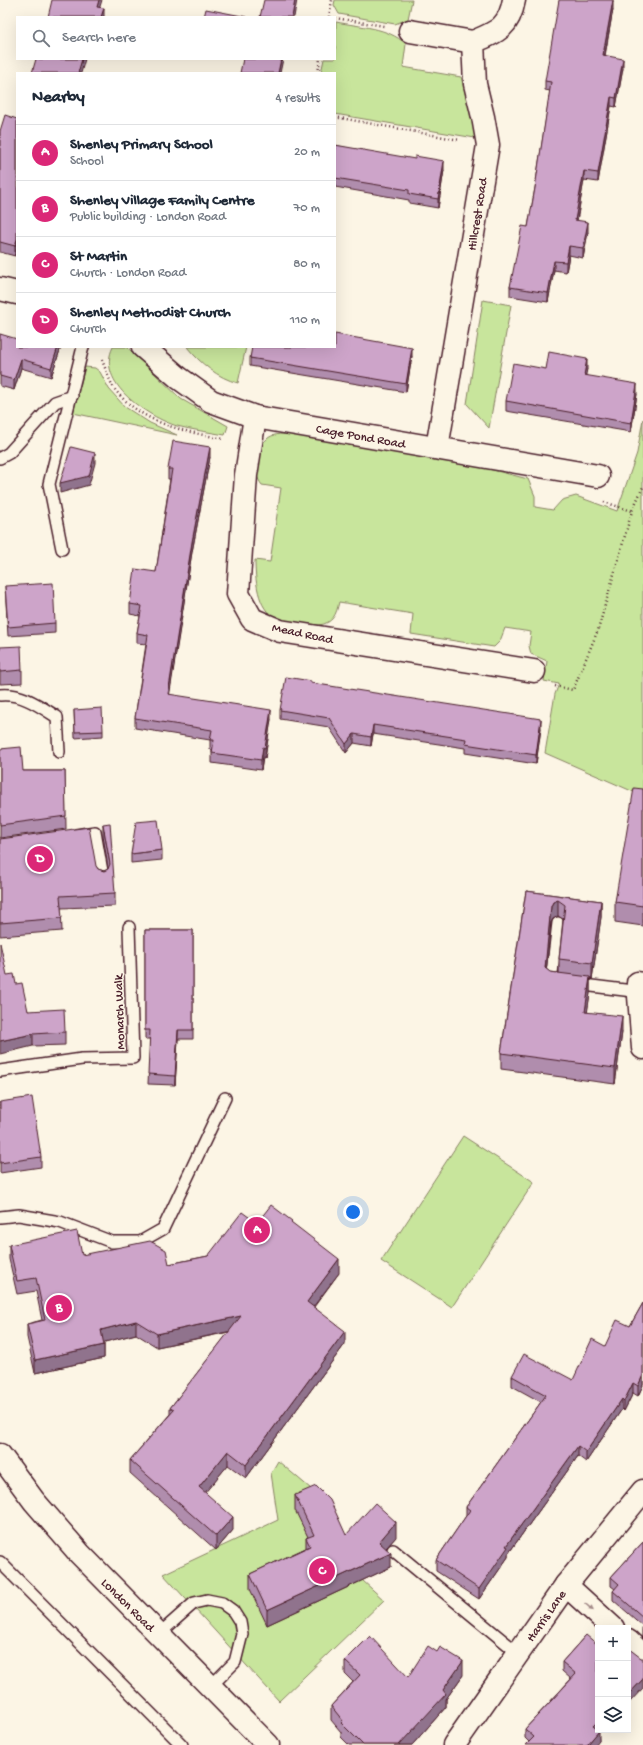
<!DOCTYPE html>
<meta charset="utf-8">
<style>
:root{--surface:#fff;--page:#f2f2f3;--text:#1f2937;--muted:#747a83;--line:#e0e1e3;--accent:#db2777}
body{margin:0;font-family:"Gochi Hand",sans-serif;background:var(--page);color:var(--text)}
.controls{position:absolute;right:12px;bottom:12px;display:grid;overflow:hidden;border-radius:0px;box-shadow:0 4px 16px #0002}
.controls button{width:36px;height:36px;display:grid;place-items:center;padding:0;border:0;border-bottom:1px solid var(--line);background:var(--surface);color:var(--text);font:20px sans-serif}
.you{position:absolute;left:353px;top:1212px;width:14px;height:14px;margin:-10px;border:3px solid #fff;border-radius:50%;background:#1a73e8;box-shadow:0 0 0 6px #1a73e833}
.badge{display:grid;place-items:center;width:26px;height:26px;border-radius:50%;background:var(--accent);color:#fff;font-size:13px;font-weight:700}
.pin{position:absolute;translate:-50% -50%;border:2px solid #fff;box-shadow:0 1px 4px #0006}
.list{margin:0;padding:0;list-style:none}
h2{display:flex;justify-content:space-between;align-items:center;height:52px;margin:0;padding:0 16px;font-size:17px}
h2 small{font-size:13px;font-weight:400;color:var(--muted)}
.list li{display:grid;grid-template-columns:26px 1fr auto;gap:12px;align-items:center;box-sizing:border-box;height:56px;padding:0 16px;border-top:1px solid var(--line)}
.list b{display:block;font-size:15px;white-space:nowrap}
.list p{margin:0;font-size:13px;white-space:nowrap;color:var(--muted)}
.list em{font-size:13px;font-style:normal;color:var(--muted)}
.icon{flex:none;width:22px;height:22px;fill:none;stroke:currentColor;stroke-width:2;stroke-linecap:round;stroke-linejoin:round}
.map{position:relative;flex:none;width:643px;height:1745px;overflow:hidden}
.search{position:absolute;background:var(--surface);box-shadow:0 4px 16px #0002;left:16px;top:16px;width:320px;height:44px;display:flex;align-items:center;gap:10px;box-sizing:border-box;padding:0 14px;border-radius:0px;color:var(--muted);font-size:15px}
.panel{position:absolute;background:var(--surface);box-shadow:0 4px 16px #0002;left:16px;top:72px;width:320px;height:276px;border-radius:0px}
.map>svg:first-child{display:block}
.green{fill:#c8e59c;stroke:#898264}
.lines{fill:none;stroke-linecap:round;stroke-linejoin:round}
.service-casing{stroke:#4a1f2b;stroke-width:14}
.minor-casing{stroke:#4a1f2b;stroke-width:25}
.secondary-casing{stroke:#4a1f2b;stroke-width:25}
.path{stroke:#4a1f2b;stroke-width:2.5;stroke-dasharray:1 3;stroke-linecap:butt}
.service{stroke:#fcf5e5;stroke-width:11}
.minor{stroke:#fcf5e5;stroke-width:22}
.secondary{stroke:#fcf5e5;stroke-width:22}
.wall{fill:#b08dad;stroke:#4a1f2b;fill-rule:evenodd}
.shaded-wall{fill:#90738d;stroke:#4a1f2b}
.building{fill:#cda4c9;stroke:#4a1f2b}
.oneway{fill:#a38a88}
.labels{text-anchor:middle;stroke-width:3;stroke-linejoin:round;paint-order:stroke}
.street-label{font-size:13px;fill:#4a1f2b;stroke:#fcf5e5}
</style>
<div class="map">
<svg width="643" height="1745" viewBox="0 0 643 1745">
<rect width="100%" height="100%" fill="#fcf5e5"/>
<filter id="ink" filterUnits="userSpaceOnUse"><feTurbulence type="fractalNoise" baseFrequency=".025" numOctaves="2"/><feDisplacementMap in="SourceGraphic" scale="8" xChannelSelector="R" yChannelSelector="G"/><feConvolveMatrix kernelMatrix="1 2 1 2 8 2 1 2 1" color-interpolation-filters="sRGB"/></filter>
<g filter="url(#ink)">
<g class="green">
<path d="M335,0H412L408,19L395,24L339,14L334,5Z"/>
<path d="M336,22C361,27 387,27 406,44L403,67L461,77L474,123L475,138L335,114V73H321L324,59H335Z"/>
<path d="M483,300L511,305L489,428L467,404Z"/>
<path d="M113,347H127L181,399L228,426L225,435C209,432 192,430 177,426C148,417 95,383 113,347Z"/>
<path d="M187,347H246L238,383C218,378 200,363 187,347Z"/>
<path d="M85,367L95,368L100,372L109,389L125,407L150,423L177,435L73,413Z"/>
<path d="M643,419V796L545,753L555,694L559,684L544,681L547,661L531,654L529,646L531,632L505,628L500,641L494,647L411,634L413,614L339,602C336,615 333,623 319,625C306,623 288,624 276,618C257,610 255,577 255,560L270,562L281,488L262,485C252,473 254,450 267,439C272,434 281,434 288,434L489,469L528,479L535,496V507L553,510L562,500L576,496L617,511L637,453Z"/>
<path d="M463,1136L534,1182L452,1307L381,1261Z"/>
<path d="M278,1461L330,1505L362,1580L384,1600L279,1701L163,1574L278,1520L271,1473Z"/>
</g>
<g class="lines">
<defs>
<g id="service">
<path d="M0,458L9,453L55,402L72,396"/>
<path d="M62,549L49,484L83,347"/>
<path d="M0,695C22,693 38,705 57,717L59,752"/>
<path d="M76,835L95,832L103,877"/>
<path d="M556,981H551L558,923"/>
<path d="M575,984L641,992"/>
<path d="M0,1071L82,1059L133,1058L129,927"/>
<path d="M0,1217L19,1215L60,1222L112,1242H140L163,1229L225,1098"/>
<path d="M393,1550L518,1653"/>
<path d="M0,1562L182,1745"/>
<path d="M159,1634L194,1603L207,1600L222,1603L233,1611L240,1622L242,1634L235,1662L211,1686"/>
</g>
<g id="minor">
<path d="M410,31L473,42"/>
<path d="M0,289L17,293"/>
<path d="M143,347L179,378L211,401L255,417L598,476"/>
<path d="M255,417L246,475L238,594L252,619L280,631L534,671"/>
<path d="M437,448L488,145L483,117L475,84L473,42C497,32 509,28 514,0"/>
<path d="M638,983L643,1048"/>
<path d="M566,1585L613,1628"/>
<path d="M628,1641L643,1655"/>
<path d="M454,1745L566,1585L643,1491"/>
</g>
<path id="secondary" d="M0,1455L34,1501L80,1554L268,1745"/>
</defs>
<use href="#service" class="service-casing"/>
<use href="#minor" class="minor-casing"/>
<use href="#secondary" class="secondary-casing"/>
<g class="path">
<path d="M329,17L332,0"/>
<path d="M335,18L384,26"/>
<path d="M318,73L320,59"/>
<path d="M335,117L460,140"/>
<path d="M102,360C106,370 110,383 116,391C145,425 184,431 224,439"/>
<path d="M604,502L632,511"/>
<path d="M555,686L573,690L598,630L632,511L643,487"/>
</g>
<use href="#service" class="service"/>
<use href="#minor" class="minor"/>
<use href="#secondary" class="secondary"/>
</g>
<g class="wall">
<path d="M613,9L605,56L623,68L616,107L611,106L598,182L584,180L577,221L588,232L583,258L569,255L566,272L554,270L548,302L510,296V287L528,227L535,188L550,91L545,90V81Z"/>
<path d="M17,119V248L15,256L0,252V131Z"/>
<path d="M335,145L444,170L438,208L409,203V200L335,187Z"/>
<path d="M0,334L17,347H61L51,377L21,368L14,390L0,386Z"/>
<path d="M412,356L406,392L250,366V358Z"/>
<path d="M546,369H587L585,375L637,394L631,432L506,411V401Z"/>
<path d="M210,457L192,552L169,695L271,719L265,758L263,757L261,770L212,763V750L210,749V740L135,728V718L146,644L137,643V633L140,616L130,614V604L156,572L170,479H168V469Z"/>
<path d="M5,586L55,623V633L8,636Z"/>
<path d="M0,647L22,670V683L0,684Z"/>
<path d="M311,683L541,728L536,764L465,753V748L373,734L371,746L354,743L346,753L329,727L280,719V710Z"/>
<path d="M74,710L103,731V736L75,738Z"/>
<path d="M0,749L23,771H65L66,829L0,838Z"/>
<path d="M643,789V926L615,922V902Z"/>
<path d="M103,824L115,893V906L61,908L62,931L0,936V839L96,866L98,869L104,871L108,869V868L103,836Z"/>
<path d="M162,850V860L131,863V854Z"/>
<path d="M526,891L601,901V917L592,979H590V993L587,1012L622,1032L615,1084L501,1069V1053ZM558,916L563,919L559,959V973L550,972L546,969L551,922L553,919Z"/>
<path d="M145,930H193V1039H178L175,1085L148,1084L150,1039H145Z"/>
<path d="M7,975L16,984L28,1011L65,1032V1045L33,1046Z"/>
<path d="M0,1102L41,1157V1167L0,1173Z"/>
<path d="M257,1223H292L339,1273L314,1307L345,1344L246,1478L228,1465L205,1492L233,1530L216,1550L130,1473V1460L170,1414V1408L229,1332L157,1347L136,1334L104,1342V1358L35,1373L27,1337V1324L42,1320L36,1291L17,1294L9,1259V1245L82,1255L169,1264L208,1256Z"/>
<path d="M643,1303V1385L638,1396L633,1393L624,1411L622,1409L586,1462L578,1456L508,1554V1557L479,1599L436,1571V1560L466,1516V1507L541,1402L512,1386V1376L573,1380L605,1346L630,1326Z"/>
<path d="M295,1495L346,1535L396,1537L386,1548L391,1567L267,1625L250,1589V1574L306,1548V1538L308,1537L295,1510Z"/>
<path d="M643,1542V1638L642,1637V1628L643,1626L613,1600V1591L615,1589L611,1586V1577Z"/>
<path d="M586,1635L599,1740L529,1742L525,1738V1729L571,1679L562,1671V1662Z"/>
<path d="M345,1661L408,1677L463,1675L446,1699V1707L412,1745H349L341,1737V1732L331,1720V1706L353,1682L345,1674Z"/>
</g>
<g class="shaded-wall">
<path d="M99,0H102L97,16V7Z"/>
<path d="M295,0H297L294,17H292Z"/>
<path d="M613,0V9L603,65V55Z"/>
<path d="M104,8V17H101Z"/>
<path d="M82,59H85L81,73H78Z"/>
<path d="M281,59H283L280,73H278Z"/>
<path d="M623,59V68L616,107V98Z"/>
<path d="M611,97V106L598,182V173Z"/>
<path d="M444,161V170L438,208V199Z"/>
<path d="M584,171V180L575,230V220Z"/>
<path d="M588,222V232L583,258V248Z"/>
<path d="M17,239V248L15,256V246Z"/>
<path d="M569,246V255L566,272V262Z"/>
<path d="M554,261V270L548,302V293Z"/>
<path d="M58,347H61L51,377V368Z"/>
<path d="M412,348V356L406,392V384Z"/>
<path d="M21,359V368L14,390V380Z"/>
<path d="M587,359V369L584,385V375Z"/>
<path d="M637,384V394L631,432V423Z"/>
<path d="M210,447V457L192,552L168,704V694L192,542Z"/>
<path d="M95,453V463L89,485L60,493V483Z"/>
<path d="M271,710V719L265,758V748Z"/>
<path d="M541,719V728L536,764V755Z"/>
<path d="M373,725V734L371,746V737Z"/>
<path d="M354,734V743L346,753V744Z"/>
<path d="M263,747V757L261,770V760Z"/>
<path d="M558,900V916L553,919L551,922L545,984V968L551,906L553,902Z"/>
<path d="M601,901V917L592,979V963Z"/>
<path d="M590,977V993L585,1028V1012Z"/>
<path d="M622,1016V1032L615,1084V1068Z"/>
<path d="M178,1030V1039L175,1085V1076Z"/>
<path d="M33,1034V1046L0,1054V1041Z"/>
<path d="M339,1259V1273L307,1315V1302Z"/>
<path d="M241,1316V1329L157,1347V1334Z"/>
<path d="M136,1321V1334L101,1343V1330Z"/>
<path d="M345,1331V1344L246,1478V1465Z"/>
<path d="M104,1345V1358L35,1373V1360Z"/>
<path d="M643,1375V1385L638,1396V1386Z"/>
<path d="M633,1383V1393L624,1411V1401Z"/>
<path d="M622,1399V1409L586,1462V1452Z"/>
<path d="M578,1446V1456L508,1554V1557L479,1599V1589L506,1546Z"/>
<path d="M228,1451V1465L199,1500V1487Z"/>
<path d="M233,1517V1530L216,1550V1536Z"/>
<path d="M396,1522V1537L379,1556V1542Z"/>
<path d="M391,1553V1567L267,1625V1610Z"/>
<path d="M463,1661V1675L446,1699V1707L412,1745H399L443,1690Z"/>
<path d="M643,1679V1688L628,1704V1695Z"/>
<path d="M598,1721V1730L593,1735V1726Z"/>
<path d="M599,1731V1740L595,1745H587Z"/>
</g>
<g class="building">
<path d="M52,0H99L97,7L104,8L101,17H48Z"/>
<path d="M264,0H295L292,17H260Z"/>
<path d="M559,0H613L603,55L623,59L616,98L611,97L598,173L584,171L575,220L588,222L583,248L569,246L566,262L554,261L548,293L510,287L522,226L528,227L535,188L551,82L545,81Z"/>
<path d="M206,9L247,17H204Z"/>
<path d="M36,59H82L78,73H32Z"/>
<path d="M243,59H281L278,73H240Z"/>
<path d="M5,115L17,119V239L15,246L0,242V131Z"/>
<path d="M335,145L415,159V156L444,161L438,199L409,194V190L335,178Z"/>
<path d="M0,334L17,339V347H58L51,368L21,359L14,380L0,376Z"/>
<path d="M335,334L412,348L406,384L250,358L252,347H335Z"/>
<path d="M549,352L587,359L584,375L637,384L631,423L506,401L513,363L546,369Z"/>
<path d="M173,441L210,447L192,542L168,694L271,710L265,748L263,747L261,760L212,753L214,740H210L212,730L135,718L148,635L137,633L142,606L130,604L135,569L156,572L172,469H168Z"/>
<path d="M71,447L95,453L89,476L60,483Z"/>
<path d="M53,583L55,623L8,627L5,586Z"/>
<path d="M21,646L22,670L0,672V647Z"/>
<path d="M286,677L311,681V683L541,719L536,755L465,744L466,739L373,725L371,737L354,734L346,744L329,718L280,710Z"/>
<path d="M102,708L103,731L75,732L74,710Z"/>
<path d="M21,747L23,771H65L66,816L0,825V749Z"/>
<path d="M634,788L643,789V906L615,902Z"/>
<path d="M158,820L162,850L131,854L136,822Z"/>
<path d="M110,823L115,893L60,896L62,918L0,923V839L89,827L96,866L98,869L104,871L108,869L110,864L103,824Z"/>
<path d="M526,891L601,901L592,963L559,959L565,905L558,900L553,902L551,906L545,968L550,972L590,977L585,1012L622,1016L615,1068L501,1053Z"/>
<path d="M145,930H193V1030H178L175,1076L148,1074L150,1030H145Z"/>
<path d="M0,943L7,975L14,974L16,984L22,983L28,1011L64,1009L65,1032L33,1034L0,1041Z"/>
<path d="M32,1097L41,1157L0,1163V1102Z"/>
<path d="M271,1205L292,1221L291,1222L339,1259L307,1302L345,1331L246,1465L228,1451L199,1487L233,1517L216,1536L130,1460L174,1410L170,1408L241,1316L157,1334L136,1321L101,1330L104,1345L35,1360L27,1324L45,1320L36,1278L17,1281L9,1245L77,1231L82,1255L150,1241L166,1250L169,1264L208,1256L242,1212L257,1223Z"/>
<path d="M643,1303V1375L638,1386L633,1383L624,1401L622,1399L586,1452L578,1446L506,1546L508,1547L479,1589L436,1560L470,1510L466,1507L546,1395L512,1376L524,1354L573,1380L592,1339L605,1346L617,1320L630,1326Z"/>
<path d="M316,1486L330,1500L346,1535L375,1503L396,1522L379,1542L391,1553L267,1610L250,1574L310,1546L306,1538L314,1535L295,1495Z"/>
<path d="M643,1542V1617L613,1591L619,1584L611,1577Z"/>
<path d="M586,1635L598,1645V1721L593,1726L599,1731L587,1745H526L534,1737L525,1729L576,1674L562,1662Z"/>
<path d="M370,1636L408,1677L428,1646L437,1652L440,1647L463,1661L443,1690L446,1694L399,1745H363L341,1723L343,1721L331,1706L360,1675L345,1661Z"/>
<path d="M628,1648L641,1658H643V1679L628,1695Z"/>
</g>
<defs><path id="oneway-solid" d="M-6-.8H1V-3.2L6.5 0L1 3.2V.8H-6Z"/></defs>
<use class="oneway" href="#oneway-solid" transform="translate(589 1607) rotate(42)"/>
</g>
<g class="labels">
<g class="street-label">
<text transform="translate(476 214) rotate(-81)" y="5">Hillcrest Road</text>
<text transform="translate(361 435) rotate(10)" y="5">Cage Pond Road</text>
<text transform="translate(303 632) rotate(12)" y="5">Mead Road</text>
<text transform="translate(118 1012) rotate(-92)" y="5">Monarch Walk</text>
<text transform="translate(129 1604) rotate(45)" y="5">London Road</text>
<text transform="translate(545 1615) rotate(-55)" y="5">Harris Lane</text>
</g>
</g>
</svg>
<div class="controls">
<button>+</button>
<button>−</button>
<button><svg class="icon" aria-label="layers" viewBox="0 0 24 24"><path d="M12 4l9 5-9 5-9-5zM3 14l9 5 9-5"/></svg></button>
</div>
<div class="you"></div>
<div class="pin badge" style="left:257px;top:1230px">A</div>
<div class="pin badge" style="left:59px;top:1308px">B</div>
<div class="pin badge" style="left:322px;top:1571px">C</div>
<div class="pin badge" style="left:40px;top:859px">D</div>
<div class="search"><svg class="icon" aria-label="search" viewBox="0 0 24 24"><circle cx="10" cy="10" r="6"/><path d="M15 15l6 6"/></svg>Search here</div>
<section class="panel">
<h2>Nearby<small>4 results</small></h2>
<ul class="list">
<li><span class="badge">A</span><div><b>Shenley Primary School</b><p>School</p></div><em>20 m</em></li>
<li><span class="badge">B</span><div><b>Shenley Village Family Centre</b><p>Public building · London Road</p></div><em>70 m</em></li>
<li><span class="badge">C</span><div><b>St Martin</b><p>Church · London Road</p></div><em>80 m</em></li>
<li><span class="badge">D</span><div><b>Shenley Methodist Church</b><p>Church</p></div><em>110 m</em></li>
</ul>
</section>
</div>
